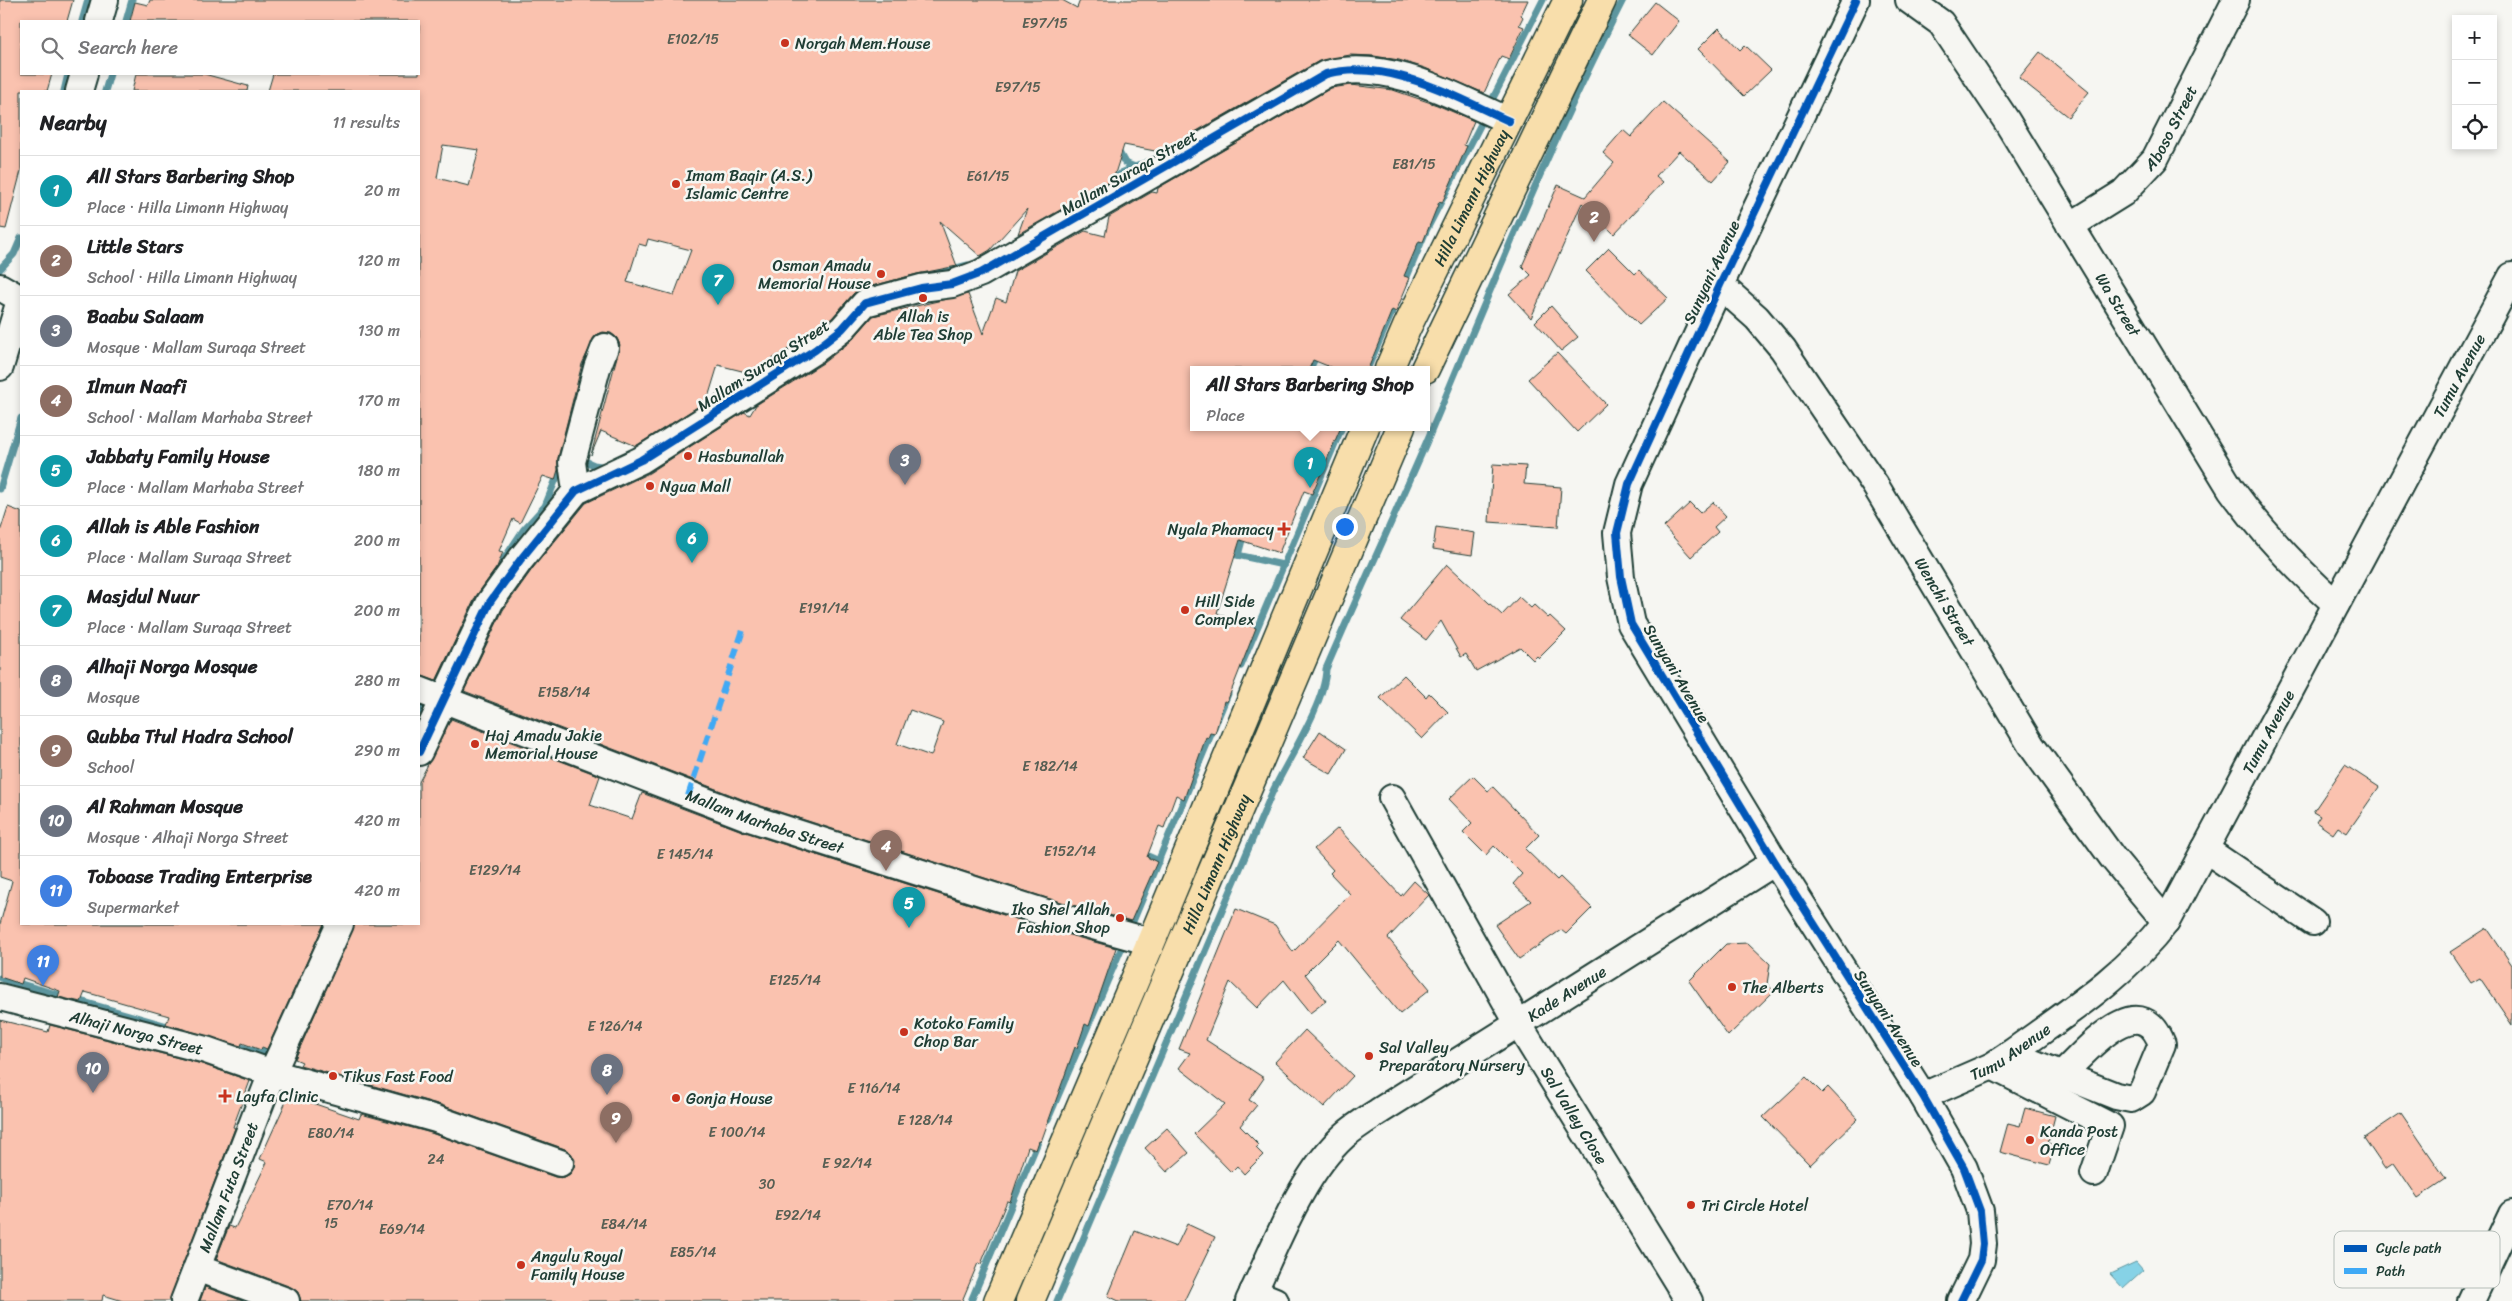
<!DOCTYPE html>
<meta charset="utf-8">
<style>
:root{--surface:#fff;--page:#f2f2f2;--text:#202124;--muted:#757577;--line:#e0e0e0;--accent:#db2777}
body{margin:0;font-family:Sriracha,sans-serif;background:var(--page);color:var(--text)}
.controls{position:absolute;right:15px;top:15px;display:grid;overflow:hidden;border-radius:0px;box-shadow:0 2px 8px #0003}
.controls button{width:45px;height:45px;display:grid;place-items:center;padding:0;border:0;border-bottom:1px solid var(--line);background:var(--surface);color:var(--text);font:25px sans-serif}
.you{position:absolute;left:1344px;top:526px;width:18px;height:18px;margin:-12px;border:4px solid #fff;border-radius:50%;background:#1a73e8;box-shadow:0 0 0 8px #1a73e833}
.badge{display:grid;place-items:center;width:32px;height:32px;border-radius:50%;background:var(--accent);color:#fff;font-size:16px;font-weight:700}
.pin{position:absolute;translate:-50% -41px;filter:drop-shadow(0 1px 2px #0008)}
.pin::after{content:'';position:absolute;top:26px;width:18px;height:15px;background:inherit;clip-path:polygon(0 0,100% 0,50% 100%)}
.popup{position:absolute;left:1190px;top:366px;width:240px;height:65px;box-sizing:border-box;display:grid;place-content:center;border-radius:0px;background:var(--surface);filter:drop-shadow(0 1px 4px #0005);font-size:16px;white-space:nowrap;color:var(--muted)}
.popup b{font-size:19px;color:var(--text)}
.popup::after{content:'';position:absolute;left:50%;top:100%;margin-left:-10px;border:10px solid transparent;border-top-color:var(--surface)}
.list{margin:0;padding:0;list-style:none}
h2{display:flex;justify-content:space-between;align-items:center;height:65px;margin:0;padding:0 20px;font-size:21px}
h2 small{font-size:16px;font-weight:400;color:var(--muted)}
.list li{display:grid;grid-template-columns:32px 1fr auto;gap:15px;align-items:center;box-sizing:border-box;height:70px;padding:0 20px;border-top:1px solid var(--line)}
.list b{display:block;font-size:19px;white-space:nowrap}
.list p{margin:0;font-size:16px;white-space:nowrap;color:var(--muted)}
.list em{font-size:16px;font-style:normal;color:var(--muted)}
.icon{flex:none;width:28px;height:28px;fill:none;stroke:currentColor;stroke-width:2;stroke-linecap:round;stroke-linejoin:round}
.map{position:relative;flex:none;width:2512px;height:1301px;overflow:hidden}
.search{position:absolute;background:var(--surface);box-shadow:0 2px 8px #0003;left:20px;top:20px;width:400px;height:55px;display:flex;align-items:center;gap:12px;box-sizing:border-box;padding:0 18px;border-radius:0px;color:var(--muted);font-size:19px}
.panel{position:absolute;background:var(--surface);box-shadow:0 2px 8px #0003;left:20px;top:90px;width:400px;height:835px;border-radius:0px}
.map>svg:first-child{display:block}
.water{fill:#86d2e6;stroke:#5d969f}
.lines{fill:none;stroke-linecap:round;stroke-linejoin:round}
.stream{stroke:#5d969f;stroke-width:7}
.building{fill:#fac2af;stroke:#1f3d34;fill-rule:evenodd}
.minor-casing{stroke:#1f3d34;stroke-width:30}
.major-casing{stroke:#1f3d34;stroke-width:31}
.minor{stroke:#f6f6f2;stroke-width:26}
.major{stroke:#f8deab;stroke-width:28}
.quiet{stroke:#3fa9f5;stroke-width:6;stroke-dasharray:12 6;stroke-linecap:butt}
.cycleway-casing{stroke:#f6f6f2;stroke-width:11}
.cycleway{stroke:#0057b8;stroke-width:8}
.poi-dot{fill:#c8321e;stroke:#f6f6f2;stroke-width:2}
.labels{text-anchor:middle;stroke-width:5;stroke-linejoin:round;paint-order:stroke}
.number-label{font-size:14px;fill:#565e53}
.poi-label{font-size:16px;fill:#1f3d34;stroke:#f6f6f2;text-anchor:start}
.street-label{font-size:16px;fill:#1f3d34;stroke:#f6f6f2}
.key{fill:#f6f6f2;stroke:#b6beb9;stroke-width:1}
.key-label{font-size:14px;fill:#1f3d34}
</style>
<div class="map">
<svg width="2512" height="1301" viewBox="0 0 2512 1301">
<rect width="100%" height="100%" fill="#f6f6f2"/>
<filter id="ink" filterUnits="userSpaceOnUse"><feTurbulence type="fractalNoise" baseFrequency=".02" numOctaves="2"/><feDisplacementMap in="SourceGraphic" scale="10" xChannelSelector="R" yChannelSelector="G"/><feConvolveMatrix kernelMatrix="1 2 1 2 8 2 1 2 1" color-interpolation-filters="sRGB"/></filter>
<g filter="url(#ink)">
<path class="water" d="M2136,1262L2143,1270L2123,1288L2110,1274Z"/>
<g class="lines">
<g class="stream">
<path d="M82,21L88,0"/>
<path d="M126,21L132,0"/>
<path d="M1347,62L1360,55L1377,60"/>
<path d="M64,91L68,74"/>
<path d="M105,91L110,74"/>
<path d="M1489,106L1543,0"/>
<path d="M1116,147L1125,163L1135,167"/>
<path d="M1103,189L1121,173L1152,160"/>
<path d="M0,269L14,254L21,238"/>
<path d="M930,275L968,265"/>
<path d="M1404,284L1426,231L1485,116"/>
<path d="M1310,369L1317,354"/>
<path d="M1367,369L1396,303"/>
<path d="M578,458L594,465L608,467"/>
<path d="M0,489L21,418"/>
<path d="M556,535L595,494"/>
<path d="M1228,553L1283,565"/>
<path d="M1238,555L1244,533"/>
<path d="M492,577L524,529L545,506L563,462"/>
<path d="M1241,666L1342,427"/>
<path d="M434,685L460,635"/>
<path d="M419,711L425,698"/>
<path d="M1141,853L1159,861"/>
<path d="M1077,908L1101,915"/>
<path d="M1129,931L1228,694"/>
<path d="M0,978L258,1052L275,1050"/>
<path d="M1048,1119L1125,940"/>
<path d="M971,1301L1038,1142"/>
<path d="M1057,1301L1272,793C1288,759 1325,704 1326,669C1360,590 1396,513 1430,434C1491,288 1551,141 1623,0"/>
</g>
</g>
<g class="building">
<path d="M0,0H73L67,21H21V74H52L47,91H21V171L6,229L0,228Z"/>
<path d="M150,0H1062L1077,8L1080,0H1528L1521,15L1523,17L1519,25L1524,27L1509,59L1501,56L1484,93L1425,68L1399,60L1374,56L1350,55L1319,61L1160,152L1124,145L1113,180L1018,234L1027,209L990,250L980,256L940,221L957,266L917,274L861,289L854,293L832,318L806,338L750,373L718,365L707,401L636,446L601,431L591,455L620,345L617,338L611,333L603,332L596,335L582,364L558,458V470L555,480L543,476L520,523L513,519L499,551L503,552L497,567L476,596L436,681L419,675V91H268L273,74H419V21H130L135,2L148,5ZM443,145L479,150L469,186L437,178ZM648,239L691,250L674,295L627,282L639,244L646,246Z"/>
<path d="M1655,2L1679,21L1653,55L1628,35Z"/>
<path d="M1719,28L1740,50L1745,45L1771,70L1744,96L1698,49Z"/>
<path d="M2040,52L2089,92L2068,117L2019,78Z"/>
<path d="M136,74H204L248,86L247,91H132Z"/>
<path d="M1351,85L1393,90L1437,105L1474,121L1464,145L1467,146L1442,203L1439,202L1423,242L1419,241L1404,276L1410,278L1396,312L1392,310L1368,369H1335L1313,360L1309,369H1194V427H1341L1312,494L1304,491L1279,553L1240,540L1217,613L1256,628L1227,702L1224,701L1215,734L1210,733L1208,738L1206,737L1184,799L1176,795L1164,828L1159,826L1147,857L1157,862L1131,921L1050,899L752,803L464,691L503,610L533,568L586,503L649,473L744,412L750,415L756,405L823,363L851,341L873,316L968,294L983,334L996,298L1006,302L1015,271L1085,231L1105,236L1109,217L1152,192L1157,193L1158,188L1331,88ZM910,710L943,722L931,756L897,744Z"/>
<path d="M1663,102L1730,162L1713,181L1679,151L1656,176L1663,182L1614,234L1582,203L1531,318L1509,294L1531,275L1522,266L1558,185L1585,197L1614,163L1603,153L1623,130L1631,137Z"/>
<path d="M1609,248L1635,274L1639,270L1668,298L1639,325L1586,271Z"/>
<path d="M1551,306L1578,337L1561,351L1535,322Z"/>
<path d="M1557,353L1606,404L1577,432L1528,379Z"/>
<path d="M1493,464L1526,466L1524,484L1561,487L1558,527L1489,522Z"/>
<path d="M1713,502L1726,516L1714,527L1718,532L1691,557L1664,527L1690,503L1700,513Z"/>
<path d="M8,507L21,512V924H324L267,1049L262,1047L261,1050L242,1043L241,1046L166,1024L169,1016L85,992L81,1002L58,997L60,991L23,978L21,984L0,977V924L12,881L0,877V532Z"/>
<path d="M1436,527L1475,533L1472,555L1433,549Z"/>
<path d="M1447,564L1502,615L1519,597L1531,608L1534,605L1548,618L1550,616L1566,631L1539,658L1537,656L1533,660L1520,647L1476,671L1466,654L1461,657L1441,621L1426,640L1400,620Z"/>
<path d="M1404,675L1426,697L1429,693L1448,712L1422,739L1380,698Z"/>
<path d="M451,719L600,776L590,805L632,819L642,793L742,831L1041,927L1116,948L1089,1026L1085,1024L1077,1048L1075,1047L1041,1142L1039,1141L1036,1150L1028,1147L1010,1202L1007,1201L981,1264L978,1263L962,1301H301L298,1292L291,1287L216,1259L229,1226L235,1228L267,1162L260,1159L289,1095L359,1119L361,1114L431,1133L555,1177L563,1178L570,1174L574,1168L575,1160L571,1153L565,1149L441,1105L300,1065L302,1062L295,1059L355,924H419V782Z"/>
<path d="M1320,731L1346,749L1331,774L1303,758Z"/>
<path d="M2345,765L2379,787L2347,833L2338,827L2333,834L2316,822L2320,816L2313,812Z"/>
<path d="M1473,776L1488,791L1493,787L1539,835L1525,849L1557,880L1560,877L1592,908L1566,934L1561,930L1519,959L1495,925L1531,901L1513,884L1522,874L1494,846L1486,855L1463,832L1472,823L1449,799Z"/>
<path d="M1338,828L1401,896L1414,881L1429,895L1388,938L1430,989L1400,1014L1339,940L1305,974L1326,1001L1310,1013L1284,980L1257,1008L1230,982L1206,1040L1264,1078L1249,1100L1257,1105L1240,1126L1259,1145L1256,1148L1263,1155L1244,1174L1237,1166L1231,1172L1194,1134L1225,1104L1179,1068L1190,1053L1179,1049L1236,909L1275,925L1293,952L1350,894L1330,873L1333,870L1314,849Z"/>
<path d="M2487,928L2512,965V1025L2480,978L2471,983L2450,952Z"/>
<path d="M1748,943L1770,964L1767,984L1774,991L1728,1036L1689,981L1726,944Z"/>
<path d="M0,1020L48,1032L50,1025L202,1064L250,1081L233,1127L235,1128L169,1301H123L103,1295L102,1301H0Z"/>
<path d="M1305,1030L1353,1076L1324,1107L1275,1062Z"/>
<path d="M1806,1077L1822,1093L1828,1087L1858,1119L1810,1165L1763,1117Z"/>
<path d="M2025,1108L2055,1116L2048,1143L2055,1145L2049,1165L2000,1152L2008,1123L2020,1126Z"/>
<path d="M2401,1113L2446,1179L2418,1198L2394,1163L2385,1169L2364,1138Z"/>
<path d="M1167,1128L1189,1153L1167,1172L1145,1148Z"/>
<path d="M1187,1224L1215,1237L1184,1301H1119L1108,1296L1135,1231L1176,1247Z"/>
<path d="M205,1287L243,1301H200Z"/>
</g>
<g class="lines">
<defs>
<g id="minor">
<path d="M1856,0L1720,285L1629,484L1617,533L1621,577L1631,624L1775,862L1923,1096L1964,1168L1980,1211L1983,1244L1981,1260L1961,1301"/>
<path id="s1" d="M1909,0L1941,23L2006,120L2231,489C2263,533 2295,568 2336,604"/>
<path d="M99,21L105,0"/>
<path d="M79,91L84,74"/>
<path id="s2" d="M2070,226L2123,193L2155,159L2236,0"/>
<path id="s3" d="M1720,285L1757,318L1783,349L1875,485L2031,745L2112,857L2166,922"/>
<path d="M0,287L21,299"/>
<path d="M0,367L21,297"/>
<path d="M576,491L572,462L597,368L605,347"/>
<path id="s4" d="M419,690L747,817L1046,913L1151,942"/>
<path d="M419,752L490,602L521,559L576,491L641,460L815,350L842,329L865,303L921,288L952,284L981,273L1326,74C1389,58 1453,96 1509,121"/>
<path id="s5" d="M1392,798L1519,1025L1689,1301"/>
<path d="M2205,849L2313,922"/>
<path id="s6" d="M0,997L206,1050L272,1073L436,1119L560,1163"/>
<path d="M2010,1054L2116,1096L2131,1099L2142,1092L2162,1044C2140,984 2086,1052 2062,1074"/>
<path d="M1992,1066L2110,1126L2094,1173"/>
<path id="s7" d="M1923,1096L1992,1066L2010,1054C2065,1014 2124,977 2166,922L2512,276"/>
<path d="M197,1268L286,1301"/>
<path d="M1253,1292L1275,1301"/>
<path id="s8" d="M184,1301L272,1073L340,924"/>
<path id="s9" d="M1249,1301C1275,1248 1300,1176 1344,1136C1355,1126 1369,1118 1381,1110L1775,862"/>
<path d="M2471,1301L2512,1214"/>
</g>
<g id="major">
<path id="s10" d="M1389,369L1407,327L1568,0"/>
<path d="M1425,369L1602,0"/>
<path d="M998,1301L1151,942L1365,427"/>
<path id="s11" d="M1030,1301L1401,427"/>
</g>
</defs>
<use href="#minor" class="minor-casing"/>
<use href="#major" class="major-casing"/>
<use href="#minor" class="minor"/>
<use href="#major" class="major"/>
<path class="quiet" d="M688,796L743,630"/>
<defs>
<g id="cycleway">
<path d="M1856,0L1720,285L1629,484L1617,533L1621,577L1631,624L1775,862L1923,1096L1964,1168L1980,1211L1983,1244L1981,1260L1961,1301"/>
<path d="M419,752L490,602L521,559L576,491L641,460L815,350L842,329L865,303L921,288L952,284L981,273L1326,74C1389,58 1453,96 1509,121"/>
</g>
</defs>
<use href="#cycleway" class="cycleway-casing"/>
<use href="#cycleway" class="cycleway"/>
</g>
</g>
<g class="poi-dot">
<circle cx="785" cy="43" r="5"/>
<circle cx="676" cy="184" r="5"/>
<circle cx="881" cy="274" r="5"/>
<circle cx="923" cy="298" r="5"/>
<circle cx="688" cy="456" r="5"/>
<circle cx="650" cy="486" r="5"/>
<path d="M1281.5 521.5h5v5h5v5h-5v5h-5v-5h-5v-5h5z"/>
<circle cx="1185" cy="610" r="5"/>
<circle cx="475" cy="744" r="5"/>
<circle cx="1120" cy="918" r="5"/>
<circle cx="1732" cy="987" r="5"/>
<circle cx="904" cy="1032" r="5"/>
<circle cx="1369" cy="1056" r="5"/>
<circle cx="333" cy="1076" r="5"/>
<path d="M222.5 1088.5h5v5h5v5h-5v5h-5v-5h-5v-5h5z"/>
<circle cx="676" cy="1098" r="5"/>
<circle cx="2030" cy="1140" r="5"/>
<circle cx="1691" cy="1205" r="5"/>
<circle cx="521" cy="1265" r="5"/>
</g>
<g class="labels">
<g class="number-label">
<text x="1045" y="28">E97/15</text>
<text x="693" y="44">E102/15</text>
<text x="1018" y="92">E97/15</text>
<text x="1414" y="169">E81/15</text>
<text x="988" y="181">E61/15</text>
<text x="824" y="613">E191/14</text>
<text x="564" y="697">E158/14</text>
<text x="1050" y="771">E 182/14</text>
<text x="1070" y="856">E152/14</text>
<text x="685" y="859">E 145/14</text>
<text x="495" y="875">E129/14</text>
<text x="795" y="985">E125/14</text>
<text x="615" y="1031">E 126/14</text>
<text x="874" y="1093">E 116/14</text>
<text x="925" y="1125">E 128/14</text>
<text x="737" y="1137">E 100/14</text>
<text x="331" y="1138">E80/14</text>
<text x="436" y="1164">24</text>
<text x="847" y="1168">E 92/14</text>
<text x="767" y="1189">30</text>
<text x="350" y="1210">E70/14</text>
<text x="798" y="1220">E92/14</text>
<text x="331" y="1228">15</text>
<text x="624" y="1229">E84/14</text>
<text x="402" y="1234">E69/14</text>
<text x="693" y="1257">E85/14</text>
</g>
<g class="poi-label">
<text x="795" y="49">Norgah Mem.House</text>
<text x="686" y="181">Imam Baqir (A.S.)<tspan x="686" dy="18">Islamic Centre</tspan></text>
<text x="871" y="271" text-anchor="end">Osman Amadu<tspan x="871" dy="18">Memorial House</tspan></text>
<text x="923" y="322" text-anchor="middle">Allah is<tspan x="923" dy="18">Able Tea Shop</tspan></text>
<text x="698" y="462">Hasbunallah</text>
<text x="660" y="492">Ngua Mall</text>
<text x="1274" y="535" text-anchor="end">Nyala Phamacy</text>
<text x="1195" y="607">Hill Side<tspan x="1195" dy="18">Complex</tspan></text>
<text x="485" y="741">Haj Amadu Jakie<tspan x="485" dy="18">Memorial House</tspan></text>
<text x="1110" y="915" text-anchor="end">Iko Shel Allah<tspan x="1110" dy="18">Fashion Shop</tspan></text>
<text x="1742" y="993">The Alberts</text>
<text x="914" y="1029">Kotoko Family<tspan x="914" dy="18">Chop Bar</tspan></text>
<text x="1379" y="1053">Sal Valley<tspan x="1379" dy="18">Preparatory Nursery</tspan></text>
<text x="343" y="1082">Tikus Fast Food</text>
<text x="236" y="1102">Layfa Clinic</text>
<text x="686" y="1104">Gonja House</text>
<text x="2040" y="1137">Kanda Post<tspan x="2040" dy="18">Office</tspan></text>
<text x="1701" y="1211">Tri Circle Hotel</text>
<text x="531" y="1262">Angulu Royal<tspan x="531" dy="18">Family House</tspan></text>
</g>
<g class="street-label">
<text dy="6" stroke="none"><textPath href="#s2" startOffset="144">Aboso Street</textPath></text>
<text transform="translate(1129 172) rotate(-30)" y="6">Mallam Suraqa Street</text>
<text dy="6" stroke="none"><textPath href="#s10" startOffset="190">Hilla Limann Highway</textPath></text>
<text transform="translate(1711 272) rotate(-65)" y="6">Sunyani Avenue</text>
<text dy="6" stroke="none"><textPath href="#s1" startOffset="372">Wa Street</textPath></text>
<text transform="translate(763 365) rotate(-33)" y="6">Mallam Suraqa Street</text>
<text dy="6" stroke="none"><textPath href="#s7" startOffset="922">Tumu Avenue</textPath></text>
<text dy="6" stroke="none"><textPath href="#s3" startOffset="390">Wenchi Street</textPath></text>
<text transform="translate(1677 673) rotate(59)" y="6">Sunyani Avenue</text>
<text dy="6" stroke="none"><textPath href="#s7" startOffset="518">Tumu Avenue</textPath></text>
<text dy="6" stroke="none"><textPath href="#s4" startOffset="370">Mallam Marhaba Street</textPath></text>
<text dy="6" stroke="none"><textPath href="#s11" startOffset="475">Hilla Limann Highway</textPath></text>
<text dy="6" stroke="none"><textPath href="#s9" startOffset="456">Kade Avenue</textPath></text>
<text transform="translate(1889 1018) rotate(57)" y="6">Sunyani Avenue</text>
<text dy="6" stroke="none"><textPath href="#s6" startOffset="141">Alhaji Norga Street</textPath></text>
<text dy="6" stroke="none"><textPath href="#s7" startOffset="98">Tumu Avenue</textPath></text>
<text dy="6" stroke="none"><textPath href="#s5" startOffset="366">Sal Valley Close</textPath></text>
<text dy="6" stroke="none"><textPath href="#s8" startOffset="122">Mallam Futa Street</textPath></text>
</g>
</g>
<rect x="2334" y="1231" width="166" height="57" rx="8" class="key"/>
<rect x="2344" y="1245" width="23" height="7" fill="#0057b8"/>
<rect x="2344" y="1268" width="23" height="6" fill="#3fa9f5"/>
<g class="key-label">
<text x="2376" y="1253">Cycle path</text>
<text x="2376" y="1276">Path</text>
</g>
</svg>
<div class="controls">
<button>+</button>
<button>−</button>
<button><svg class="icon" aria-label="locate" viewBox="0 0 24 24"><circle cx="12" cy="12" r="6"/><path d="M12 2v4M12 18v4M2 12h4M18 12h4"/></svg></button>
</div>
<div class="you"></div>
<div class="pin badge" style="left:1310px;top:488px;background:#0f9aa8">1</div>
<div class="popup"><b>All Stars Barbering Shop</b>Place</div>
<div class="pin badge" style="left:1594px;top:242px;background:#8d6e63">2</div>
<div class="pin badge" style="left:905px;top:485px;background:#6b7280">3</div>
<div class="pin badge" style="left:886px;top:871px;background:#8d6e63">4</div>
<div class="pin badge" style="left:909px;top:928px;background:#0f9aa8">5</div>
<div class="pin badge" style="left:692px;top:563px;background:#0f9aa8">6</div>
<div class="pin badge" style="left:718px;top:305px;background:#0f9aa8">7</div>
<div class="pin badge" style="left:607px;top:1095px;background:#6b7280">8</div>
<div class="pin badge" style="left:616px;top:1143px;background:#8d6e63">9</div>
<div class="pin badge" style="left:93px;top:1093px;background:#6b7280">10</div>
<div class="pin badge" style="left:43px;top:986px;background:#3f7fe0">11</div>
<div class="search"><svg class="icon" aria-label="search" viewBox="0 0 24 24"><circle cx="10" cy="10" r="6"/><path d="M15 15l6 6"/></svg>Search here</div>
<section class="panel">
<h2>Nearby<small>11 results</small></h2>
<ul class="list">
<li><span class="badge" style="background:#0f9aa8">1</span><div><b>All Stars Barbering Shop</b><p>Place · Hilla Limann Highway</p></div><em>20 m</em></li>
<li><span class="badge" style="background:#8d6e63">2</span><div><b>Little Stars</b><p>School · Hilla Limann Highway</p></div><em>120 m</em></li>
<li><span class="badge" style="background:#6b7280">3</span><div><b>Baabu Salaam</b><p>Mosque · Mallam Suraqa Street</p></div><em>130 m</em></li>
<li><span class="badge" style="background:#8d6e63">4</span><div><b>Ilmun Naafi</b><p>School · Mallam Marhaba Street</p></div><em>170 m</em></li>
<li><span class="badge" style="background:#0f9aa8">5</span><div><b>Jabbaty Family House</b><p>Place · Mallam Marhaba Street</p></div><em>180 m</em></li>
<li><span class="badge" style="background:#0f9aa8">6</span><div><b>Allah is Able Fashion</b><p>Place · Mallam Suraqa Street</p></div><em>200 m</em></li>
<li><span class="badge" style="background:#0f9aa8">7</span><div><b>Masjdul Nuur</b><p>Place · Mallam Suraqa Street</p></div><em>200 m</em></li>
<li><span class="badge" style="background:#6b7280">8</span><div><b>Alhaji Norga Mosque</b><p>Mosque</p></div><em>280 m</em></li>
<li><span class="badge" style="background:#8d6e63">9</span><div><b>Qubba Ttul Hadra School</b><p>School</p></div><em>290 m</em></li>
<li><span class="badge" style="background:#6b7280">10</span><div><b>Al Rahman Mosque</b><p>Mosque · Alhaji Norga Street</p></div><em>420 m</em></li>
<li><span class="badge" style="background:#3f7fe0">11</span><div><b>Toboase Trading Enterprise</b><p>Supermarket</p></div><em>420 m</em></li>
</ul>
</section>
</div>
